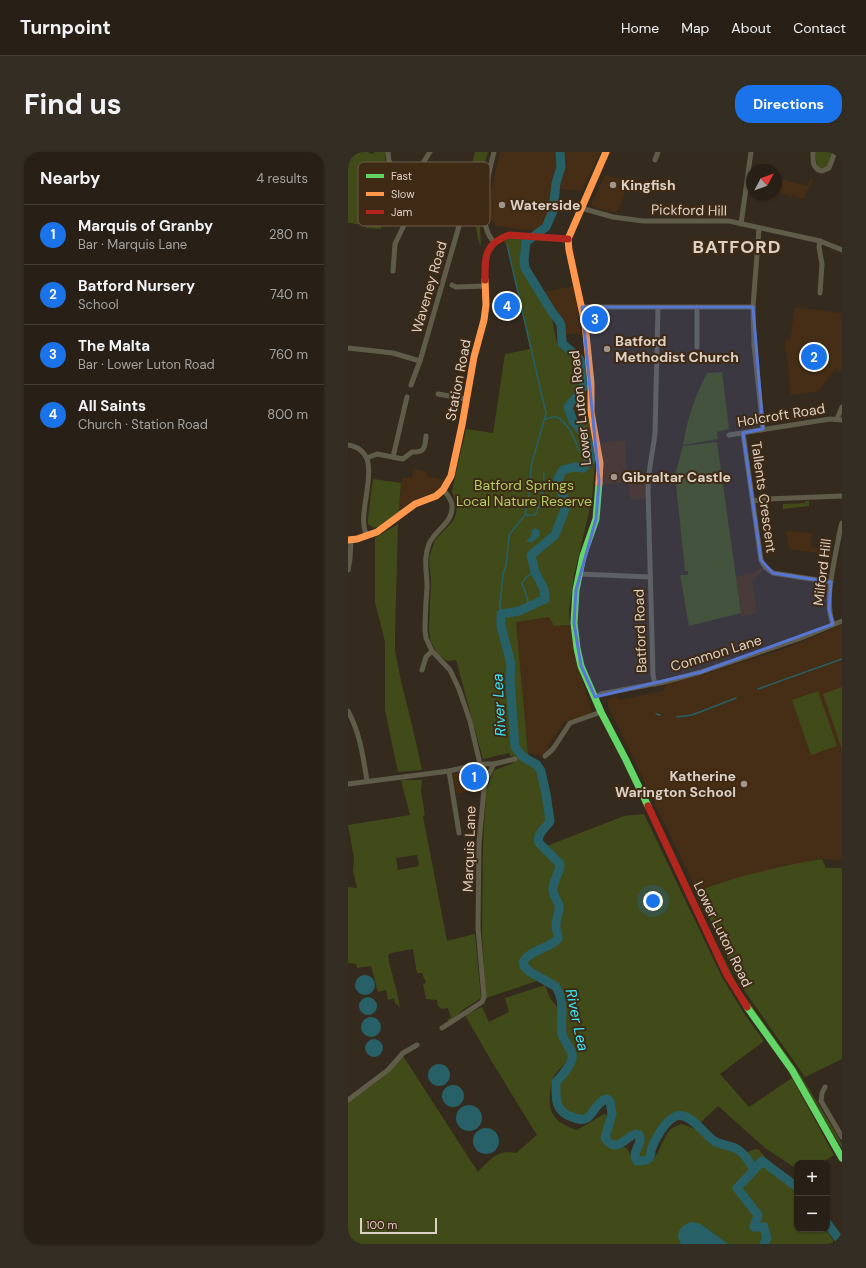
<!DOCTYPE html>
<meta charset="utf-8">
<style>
:root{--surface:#282016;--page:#342d23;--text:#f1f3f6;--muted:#a5a3a1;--line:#443e35;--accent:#1a73e8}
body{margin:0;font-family:"DM Sans",sans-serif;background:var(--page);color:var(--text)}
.controls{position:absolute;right:12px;bottom:12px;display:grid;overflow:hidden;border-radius:8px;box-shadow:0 1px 3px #0004}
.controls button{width:36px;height:36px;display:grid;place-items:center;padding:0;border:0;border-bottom:1px solid var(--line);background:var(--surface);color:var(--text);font:20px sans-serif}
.compass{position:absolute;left:398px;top:12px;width:36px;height:36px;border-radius:50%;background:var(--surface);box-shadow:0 1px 3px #0004;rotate:49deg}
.scale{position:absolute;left:12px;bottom:10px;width:77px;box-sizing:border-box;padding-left:4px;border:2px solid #ddd0c4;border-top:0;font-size:11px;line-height:14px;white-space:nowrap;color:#ddd0c4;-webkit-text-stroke:3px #3e2a15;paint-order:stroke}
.you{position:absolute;left:305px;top:749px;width:14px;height:14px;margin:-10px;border:3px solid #fff;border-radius:50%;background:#1a73e8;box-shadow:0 0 0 6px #1a73e833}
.badge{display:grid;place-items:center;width:26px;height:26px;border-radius:50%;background:var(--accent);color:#fff;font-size:13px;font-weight:700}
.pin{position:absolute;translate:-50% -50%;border:2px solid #fff;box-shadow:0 1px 4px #0006}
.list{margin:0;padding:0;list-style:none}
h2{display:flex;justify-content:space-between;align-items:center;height:52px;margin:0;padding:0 16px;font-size:17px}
h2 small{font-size:13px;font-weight:400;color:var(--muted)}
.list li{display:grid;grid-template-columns:26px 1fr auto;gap:12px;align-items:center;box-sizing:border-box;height:60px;padding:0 16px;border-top:1px solid var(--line)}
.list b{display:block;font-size:15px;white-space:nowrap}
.list p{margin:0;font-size:13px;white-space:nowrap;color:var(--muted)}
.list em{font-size:13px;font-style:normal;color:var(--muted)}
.map{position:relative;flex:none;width:494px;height:1092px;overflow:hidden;border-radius:16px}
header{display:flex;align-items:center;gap:24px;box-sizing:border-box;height:56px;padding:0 20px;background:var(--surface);border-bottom:1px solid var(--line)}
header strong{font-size:19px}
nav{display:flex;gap:22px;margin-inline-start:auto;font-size:14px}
.intro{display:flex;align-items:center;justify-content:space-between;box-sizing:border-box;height:96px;padding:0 24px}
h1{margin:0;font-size:28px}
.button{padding:10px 18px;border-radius:16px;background:var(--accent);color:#fff;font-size:14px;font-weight:700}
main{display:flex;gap:24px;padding:0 24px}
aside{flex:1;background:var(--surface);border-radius:16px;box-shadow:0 1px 3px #0004}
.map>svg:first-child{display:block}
.built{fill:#452e15}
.green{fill:#404b19;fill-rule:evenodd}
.water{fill:#276167}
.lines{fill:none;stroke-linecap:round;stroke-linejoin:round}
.stream{stroke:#276167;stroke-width:1.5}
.river{stroke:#276167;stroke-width:9}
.street{stroke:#605c4a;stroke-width:5}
.fast{stroke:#63d668;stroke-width:7}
.slow{stroke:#ff974d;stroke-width:7}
.jam{stroke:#b3261e;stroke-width:7}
.marked{fill:#5775d2;fill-opacity:0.2;stroke:#5775d2;stroke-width:3;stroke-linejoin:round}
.poi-dot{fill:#a2968a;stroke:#3e2a15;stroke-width:1.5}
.labels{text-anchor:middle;stroke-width:4;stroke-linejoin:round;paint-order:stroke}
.poi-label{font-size:14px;font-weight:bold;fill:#ddd0c4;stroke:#3e2a15;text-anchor:start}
.street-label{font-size:14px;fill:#ddd0c4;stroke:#3e2a15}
.park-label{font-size:14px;fill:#b0ce62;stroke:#3e2a15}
.water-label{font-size:15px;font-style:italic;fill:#34eaff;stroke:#3e2a15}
.district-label{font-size:18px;font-weight:bold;letter-spacing:1px;fill:#ddd0c4;stroke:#3e2a15}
.key{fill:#3e2a15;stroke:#6e5c4a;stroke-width:1}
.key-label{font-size:11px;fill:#ddd0c4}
</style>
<header>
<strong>Turnpoint</strong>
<nav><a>Home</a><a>Map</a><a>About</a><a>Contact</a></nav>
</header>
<div class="intro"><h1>Find us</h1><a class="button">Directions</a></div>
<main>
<aside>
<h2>Nearby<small>4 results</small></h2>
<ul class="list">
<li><span class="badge">1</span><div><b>Marquis of Granby</b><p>Bar · Marquis Lane</p></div><em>280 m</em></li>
<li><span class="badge">2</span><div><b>Batford Nursery</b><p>School</p></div><em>740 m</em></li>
<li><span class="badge">3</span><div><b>The Malta</b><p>Bar · Lower Luton Road</p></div><em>760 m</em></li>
<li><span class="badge">4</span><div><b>All Saints</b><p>Church · Station Road</p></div><em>800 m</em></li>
</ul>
</aside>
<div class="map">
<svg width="494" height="1092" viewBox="0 0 494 1092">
<rect width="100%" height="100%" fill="#352a1e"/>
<g class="built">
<path d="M152,0H208L209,24L203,54L199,67L192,76L188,78H178L150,74L147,73L143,67L141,61L143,40Z"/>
<path d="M215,0H252L234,39L212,37L216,12Z"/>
<path d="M257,23L282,29L269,61L251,57L243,53Z"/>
<path d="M463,26L465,28L458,41L456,47L431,41L433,27L459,34Z"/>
<path d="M225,134L230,159L233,181L216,183L215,171L213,166L203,153L196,140Z"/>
<path d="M447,155L493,161L494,157V220L487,217L471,239L443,243L437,188L442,187Z"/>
<path d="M239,159H254L255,175L241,176Z"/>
<path d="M239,235V260L223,261L225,253Z"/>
<path d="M277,288L279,330L256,333V315L253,291Z"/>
<path d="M65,316L79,320V324L97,328L92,336L82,342L73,345L62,351L53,358H51L54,326H64Z"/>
<path d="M297,326V347L283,348L280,330Z"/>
<path d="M438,379L464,381L463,393L465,396L484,400L483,403L441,397Z"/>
<path d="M413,416L416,418L404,429L409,461L394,464L388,425L406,421Z"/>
<path d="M201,465L206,474L222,473L231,517L244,561L216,570L194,604L180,601L168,470Z"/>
<path d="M494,473V708L474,707L371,731L349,739L260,554V548L267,544L272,548L314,539L320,531L354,523L436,497Z"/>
<path d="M129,615L132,616L135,621L136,628L133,638L109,642L105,622Z"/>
</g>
<g class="green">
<path d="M0,0H21V1L26,2V0H38L33,77L18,76V73L0,71Z"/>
<path d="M127,0H140C130,30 131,63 133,94L130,88L128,75L118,67L122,48L118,35Z"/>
<path d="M467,0H485L480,15L474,17L469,14Z"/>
<path d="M162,86L177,87L175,93L174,105V112L176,118L184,127L203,162L209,191L217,200L225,204L230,217L231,233L221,252L224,270L241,268L247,312L244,347L226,424L221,458L222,473L206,474L201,465L168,470L180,601L184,609L189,613L193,619L198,642L202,669C196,679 184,684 196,695L276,664L296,662L374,825L395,860L416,889L372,922L401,955L444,926L486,1003L473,1011H449V1017L417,996L370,954L350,973C345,970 340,965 334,964C321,962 307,987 304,997C303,1000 303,1004 301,1006C299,1009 293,1009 289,1009C282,999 296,993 291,983L288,982C276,985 269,1003 257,986L264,962L262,949L259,947C250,948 246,961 239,966C234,969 229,967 224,965C206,959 207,946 208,930C214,923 223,916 224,907C226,898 217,892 215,885C213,878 214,870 215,863C215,856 213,841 208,836C205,832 200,830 195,827L138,846L134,781L135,692L138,640L144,622L147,618L165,611V604H162L161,601L135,607L108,508L99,509L89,501L83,490L81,480L83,429L81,406L87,388L105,369L108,362L109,354L104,339L118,277L145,281L157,202L182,197L160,95L156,89Z"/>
<path d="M374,220L381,277L369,280L370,287L335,293C339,267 347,244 359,221Z"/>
<path d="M369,290L393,461L341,474L332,423H340V419H337L327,323L335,294Z"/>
<path d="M25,327L53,331L51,358H53L31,375L26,376L20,372V366Z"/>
<path d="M457,349H461V354L435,357V352L457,351Z"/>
<path d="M50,372L47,480V499L53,529L65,577L74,618L50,620L37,558V490L27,450V386Z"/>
<path d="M494,535V597L475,542Z"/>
<path d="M470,539L489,594L463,603L444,548Z"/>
<path d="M53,628H74L73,639L77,663L75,664L99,789L127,782L133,846L116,857L100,871V867L103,866L100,856L94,857L90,854L89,848L78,847L75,832L78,831L74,821H69L65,797L43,801L40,803C43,821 49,837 52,855L47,851L46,846L40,848L38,838L30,840L23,814L9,816L8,812L0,811V735L9,736L5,719L6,706L0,673L62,663ZM69,703L71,714L50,718L48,706Z"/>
<path d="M311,669L369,793L391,836L448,916L485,976L494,992V996L386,831L310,670Z"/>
<path d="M474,707L478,716H494V907L457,925L398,841L384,816L349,739C389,724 432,714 474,707Z"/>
<path d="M197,833L202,846L212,859L210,868L211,883L221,904C216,915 212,915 206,924C203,929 203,936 202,942C200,964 209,970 228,978C238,974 246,967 256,962H258L259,967L254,985C263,1004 267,992 279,996C282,1001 283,1007 286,1010C288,1013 291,1013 294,1013C310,1013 313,987 322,978C325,975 329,974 333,972C340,974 349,977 355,982C360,985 362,990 367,992C377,998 384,994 395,1005C399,999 403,998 410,997L449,1040V1077H477L485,1088V1092H380L353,1072L331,1089L333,1092H0V950L34,926L55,904L130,1020C140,1009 151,996 168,1001L189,983L141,905L117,863L134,855L141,870L161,860L157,846Z"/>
</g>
<g class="water">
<path d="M187,376L191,378L192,384L184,390H179V388L183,384L184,378Z"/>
<circle cx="17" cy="833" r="10"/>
<circle cx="20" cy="854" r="9"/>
<circle cx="23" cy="875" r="10"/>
<circle cx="26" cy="896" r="9"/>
<circle cx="91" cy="923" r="11"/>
<circle cx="105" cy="944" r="11"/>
<circle cx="121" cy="966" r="13"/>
<circle cx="138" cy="989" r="13"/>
<path d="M344,1070L353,1072L380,1092H333C326,1082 333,1072 344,1070Z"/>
</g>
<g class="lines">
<g class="stream">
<path d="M196,268C200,266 204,264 208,265C221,270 227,289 232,300"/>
<path d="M177,363H187C194,350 196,336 196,321"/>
<path d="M181,454L177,439L174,432L178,425L187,420"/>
<path d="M153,462L152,454L155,422L158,413L161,383L177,363L181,346L183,314L198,261L159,93"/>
<path d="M410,537L494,507"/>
<path d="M308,562L312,563"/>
<path d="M329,565L344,563L388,546"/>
</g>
<g class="river">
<path d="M212,0L213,15L208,31L205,59L198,75L178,90L176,109L177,116L204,160L211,169L213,173L214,191L218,195L229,204L232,208L236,223L235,235L232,241L220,255L225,269L234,279L241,293L244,307L235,316L226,315L215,318L210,327L213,339L219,352L207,383L183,403L187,420L196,437L197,447L171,459L153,462V474L163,512L162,528L167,595L175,605L189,613L193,619L198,642L202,669C198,676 188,682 191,691L212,712C212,722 204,729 205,739C206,745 210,749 211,754C212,760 208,766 208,772C207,778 211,782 210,787C200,797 183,797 175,810L176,814L182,820L207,834C218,848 212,866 214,882C216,891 226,897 224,907C222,916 214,923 208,930C208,946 206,959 224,965C229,967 234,969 239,966C246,961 250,948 259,947L262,949L264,962L257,986C269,1003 276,985 288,982L291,983C296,993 282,999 289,1009C293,1009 299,1009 301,1006C303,1004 303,1000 303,998C307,987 316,971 326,965C340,957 356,982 366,989C373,993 381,993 389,997C397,1002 402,1010 406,1018L389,1036L410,1063L406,1075H416L419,1086L416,1092"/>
<path d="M406,1018L414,1009L449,1035"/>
<path d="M479,1071L493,1090V1092"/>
</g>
<g class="street">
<path d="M40,0L41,9L44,13L68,22"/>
<path d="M146,0C140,24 127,71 146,90"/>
<path d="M465,0C465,8 464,17 474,19L481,16L487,0"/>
<path d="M307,8L310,0"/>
<path d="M233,56L265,65L295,69H381L472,89L494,98"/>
<path d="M393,72L403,0"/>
<path d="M411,76L405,155L406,193L415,277"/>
<path d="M472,89L471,95L474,112L472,141"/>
<path d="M45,119L47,92L58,69L62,42L68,22L82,0"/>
<path d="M104,133L108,135L138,134"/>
<path d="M234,155H405"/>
<path d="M349,155V195"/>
<path d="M0,196L45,201L72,209"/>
<path d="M63,233L72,209L120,43"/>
<path d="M90,242L118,247"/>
<path d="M489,267L494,255"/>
<path d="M395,281L413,408L417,415L425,421L483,430"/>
<path d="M381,283L482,267L494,268"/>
<path d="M0,293C42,300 5,359 19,384"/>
<path d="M45,305L59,245"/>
<path d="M19,306L29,302L55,307L64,300C77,301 77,295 78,284"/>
<path d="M95,338C100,343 105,349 104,357C103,372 86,379 81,392C75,408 79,419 79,435C78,449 77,463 77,478L78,486L84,499L102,518L111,537L122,569L132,612L139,625"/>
<path d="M405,349L419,347L494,344"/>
<path d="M0,418L2,407L3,388"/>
<path d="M231,422L302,425"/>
<path d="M485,472C475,448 488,404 492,378L494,371"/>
<path d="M74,518L78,505L84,499"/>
<path d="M307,532L305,523L300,337C300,318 305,300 307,281L310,155"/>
<path d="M247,545L253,542L316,530L353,520L453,486L494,469"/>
<path d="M0,559C12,581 15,604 19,629"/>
<path d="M197,604L205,597L222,571L253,560"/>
<path d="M101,619L111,681"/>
<path d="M0,632L101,619L132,612H146L167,607"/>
<path d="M94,876L134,850L136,845L130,776L131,691L136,637L139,625L146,612"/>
<path d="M477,935L474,941L473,949L494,985"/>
<path d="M0,948L40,918L55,901L69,893"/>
</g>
<g class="fast">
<path d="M251,331L248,367L235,404L228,438L226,471L229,496L233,514L253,560L278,608L300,654"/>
<path d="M399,855L444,918L494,1006"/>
</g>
<g class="slow">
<path d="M251,331L252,311L243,260V231L237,172L221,98L220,87L258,0"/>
<path d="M0,388L9,387L29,380L67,352L88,344L95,338L103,324L114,273L126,205L136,168L138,153L137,128"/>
</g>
<g class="jam">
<path d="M137,128C137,105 136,92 161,83L220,87"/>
<path d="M300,654L379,823L399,855"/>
</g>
</g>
<path class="marked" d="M234,155H405L415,277L395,281L413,408L425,421L483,430L481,457L485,472L353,520L247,545L233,514L226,471L228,438L248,367L251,329Z"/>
<g class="poi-dot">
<circle cx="265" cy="33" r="4"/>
<circle cx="154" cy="53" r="4"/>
<circle cx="259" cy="197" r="4"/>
<circle cx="266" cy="325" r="4"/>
<circle cx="396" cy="632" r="4"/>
</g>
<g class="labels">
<g class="poi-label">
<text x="273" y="38">Kingfish</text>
<text x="162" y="58">Waterside</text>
<text x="267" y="194">Batford<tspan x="267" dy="16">Methodist Church</tspan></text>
<text x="274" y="330">Gibraltar Castle</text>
<text x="388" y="629" text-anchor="end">Katherine<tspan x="388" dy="16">Warington School</tspan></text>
</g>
<g class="street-label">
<text transform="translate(341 58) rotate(1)" y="5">Pickford Hill</text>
<text transform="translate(81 135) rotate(-74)" y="5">Waveney Road</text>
<text transform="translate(110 228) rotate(-79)" y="5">Station Road</text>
<text transform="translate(232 256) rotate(-96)" y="5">Lower Luton Road</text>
<text transform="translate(433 263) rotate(-9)" y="5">Holcroft Road</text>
<text transform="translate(416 345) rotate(82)" y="5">Tallents Crescent</text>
<text transform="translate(474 420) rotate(-83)" y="5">Milford Hill</text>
<text transform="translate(292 479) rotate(-92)" y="5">Batford Road</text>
<text transform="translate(368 501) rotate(-17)" y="5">Common Lane</text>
<text transform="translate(121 697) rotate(-88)" y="5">Marquis Lane</text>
<text transform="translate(375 782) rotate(64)" y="5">Lower Luton Road</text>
</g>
<g class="park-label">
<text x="176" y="338">Batford Springs<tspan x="176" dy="16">Local Nature Reserve</tspan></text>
</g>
<g class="water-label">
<text transform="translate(151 553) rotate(-93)" y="5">River Lea</text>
<text transform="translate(229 868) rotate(78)" y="5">River Lea</text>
</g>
<g class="district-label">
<text x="389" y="101">BATFORD</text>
</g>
</g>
<rect x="10" y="10" width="132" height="64" rx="6" class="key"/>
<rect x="18" y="22" width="18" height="4" fill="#63d668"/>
<rect x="18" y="40" width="18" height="4" fill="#ff974d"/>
<rect x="18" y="58" width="18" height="4" fill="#b3261e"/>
<g class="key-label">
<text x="43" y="28">Fast</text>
<text x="43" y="46">Slow</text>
<text x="43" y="64">Jam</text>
</g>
</svg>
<div class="controls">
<button>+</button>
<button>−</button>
</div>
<svg class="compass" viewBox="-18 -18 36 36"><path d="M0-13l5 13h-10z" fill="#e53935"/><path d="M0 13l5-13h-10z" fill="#a5a3a1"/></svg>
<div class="scale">100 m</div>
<div class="you"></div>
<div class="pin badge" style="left:126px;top:625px">1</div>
<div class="pin badge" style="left:466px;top:205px">2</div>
<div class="pin badge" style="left:247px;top:167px">3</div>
<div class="pin badge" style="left:159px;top:154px">4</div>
</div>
</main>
